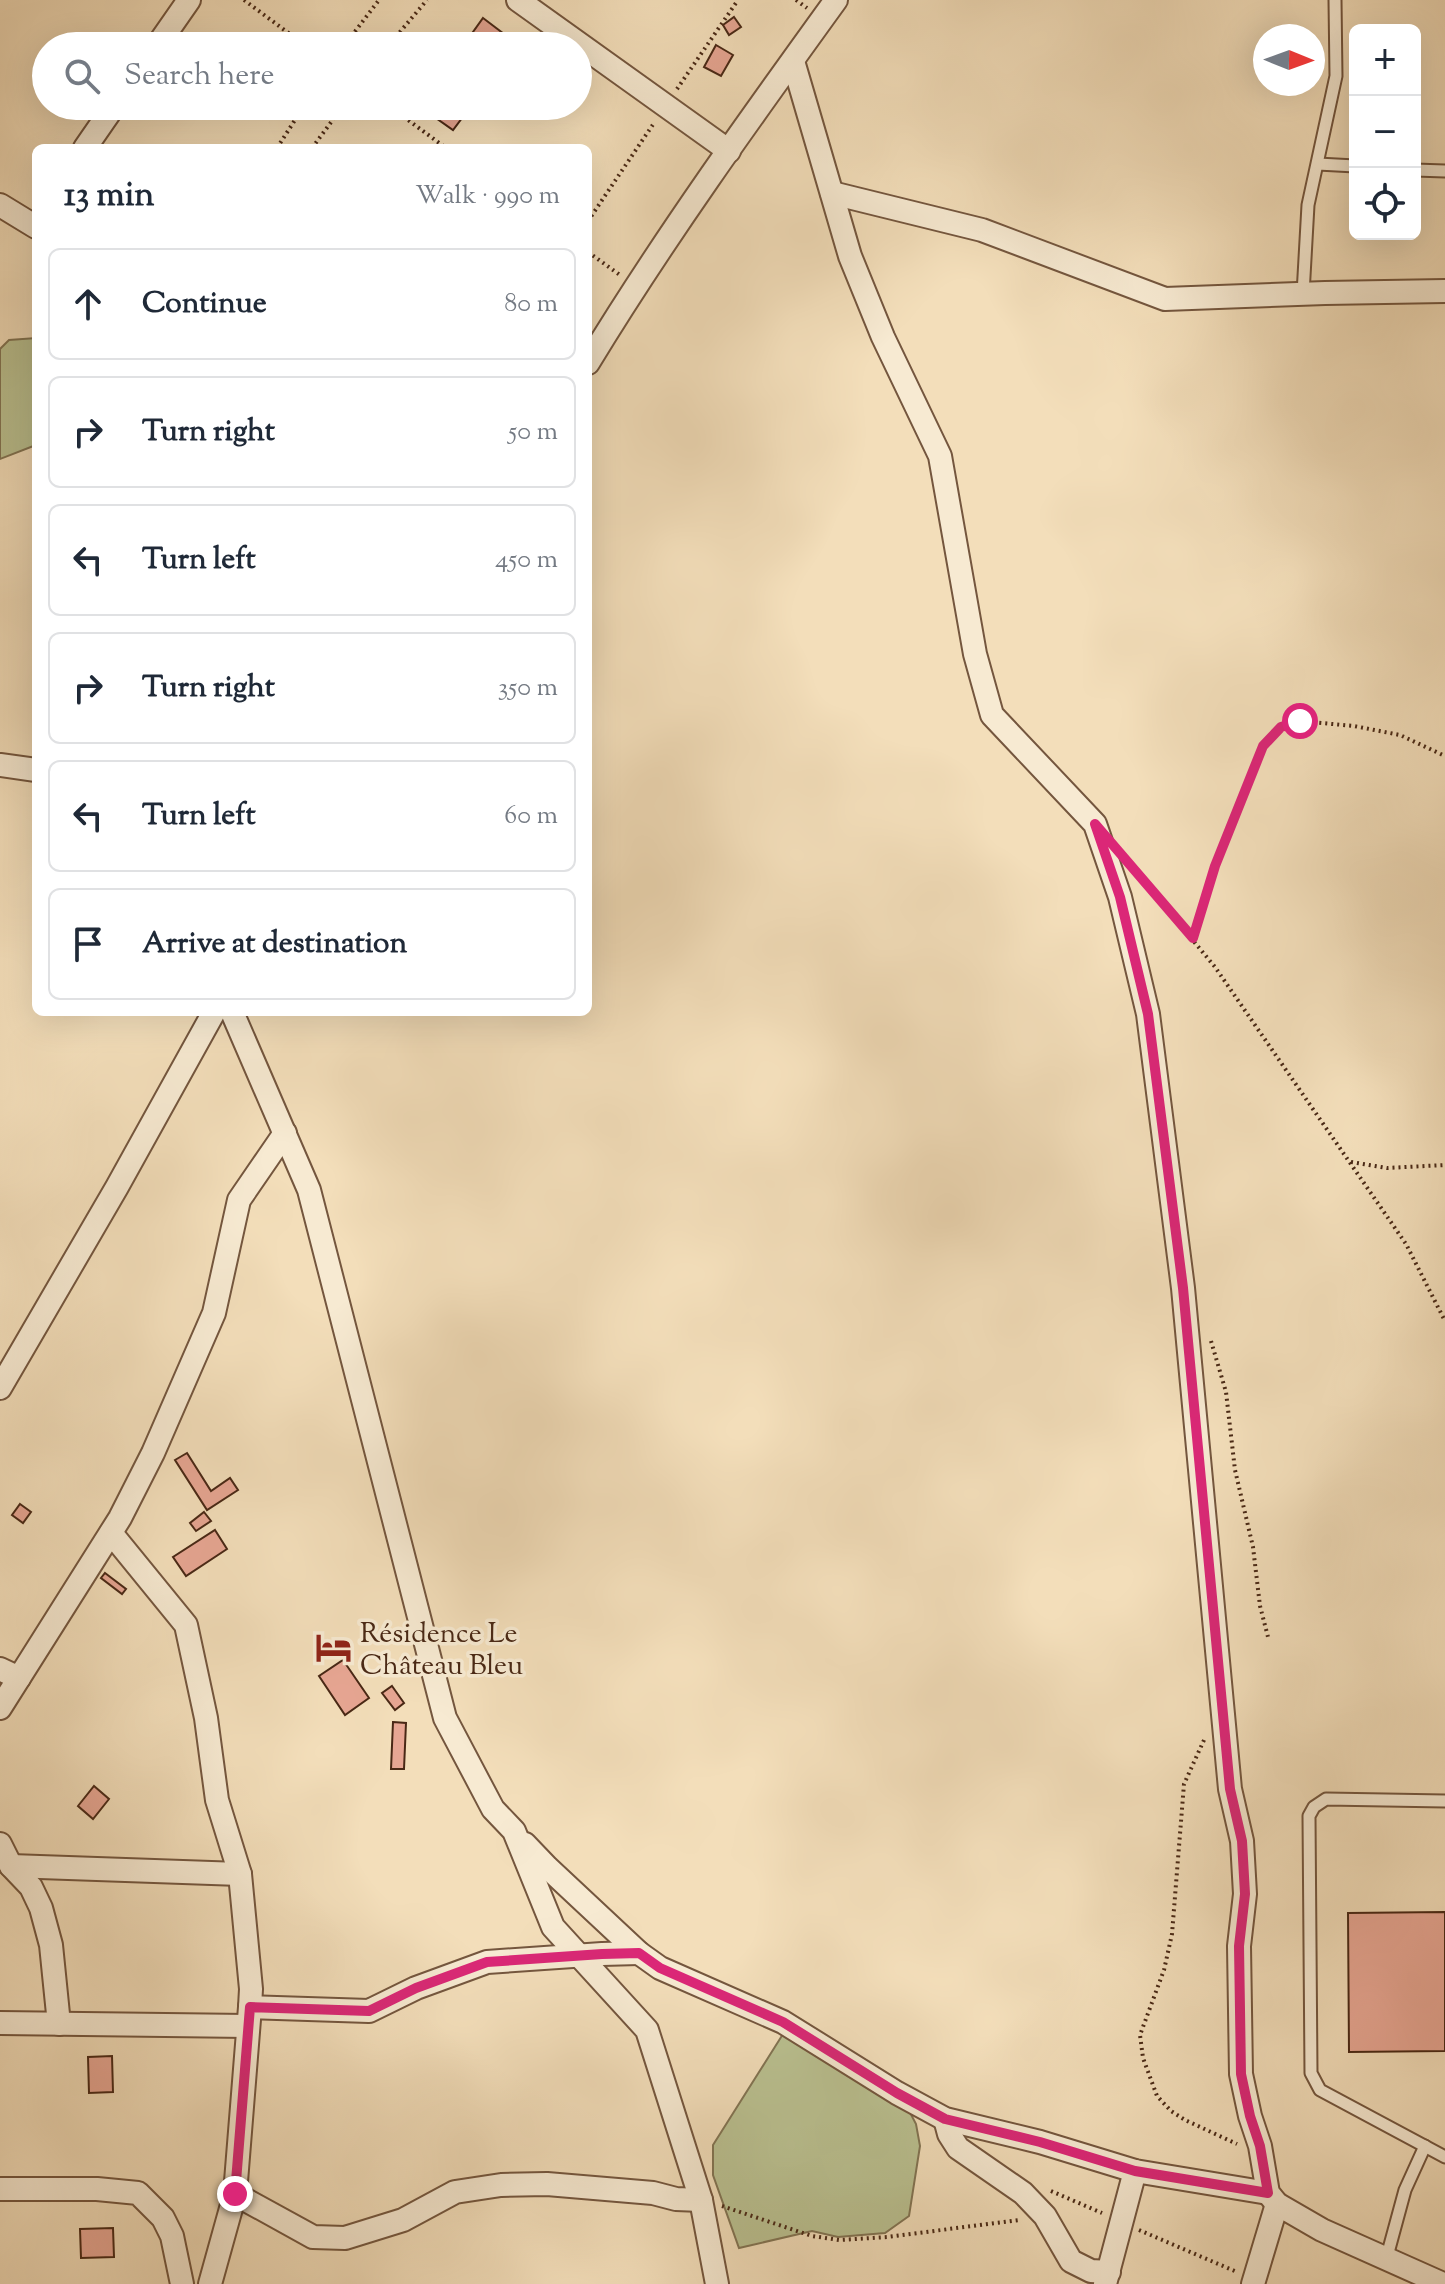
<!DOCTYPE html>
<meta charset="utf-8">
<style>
:root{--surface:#fff;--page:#f2f2f3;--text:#1f2937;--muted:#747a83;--line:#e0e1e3}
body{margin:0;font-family:"Sorts Mill Goudy",serif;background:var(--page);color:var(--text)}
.controls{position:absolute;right:24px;top:24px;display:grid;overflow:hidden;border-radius:12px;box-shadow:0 8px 32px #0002}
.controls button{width:72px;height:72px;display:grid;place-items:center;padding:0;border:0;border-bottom:2px solid var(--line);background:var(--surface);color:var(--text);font:40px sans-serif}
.compass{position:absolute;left:1253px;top:24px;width:72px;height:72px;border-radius:50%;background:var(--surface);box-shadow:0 8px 32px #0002;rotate:91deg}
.stop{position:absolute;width:24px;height:24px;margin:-18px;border:6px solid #db2777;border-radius:50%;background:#fff}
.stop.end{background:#db2777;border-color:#fff;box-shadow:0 2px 8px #0008}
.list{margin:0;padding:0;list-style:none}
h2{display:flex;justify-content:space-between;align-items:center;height:104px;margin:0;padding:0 32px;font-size:34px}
h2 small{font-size:26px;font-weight:400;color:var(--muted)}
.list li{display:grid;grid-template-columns:52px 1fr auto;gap:24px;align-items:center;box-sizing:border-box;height:112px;margin:0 16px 16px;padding:0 16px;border:2px solid var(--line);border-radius:12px}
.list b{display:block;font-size:30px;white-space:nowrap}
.list em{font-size:26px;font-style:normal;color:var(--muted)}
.icon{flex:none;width:44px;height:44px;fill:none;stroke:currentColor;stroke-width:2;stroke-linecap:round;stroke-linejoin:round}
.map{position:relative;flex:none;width:1445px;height:2284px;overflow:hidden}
.search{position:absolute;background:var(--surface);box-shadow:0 8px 32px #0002;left:32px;top:32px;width:560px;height:88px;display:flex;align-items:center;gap:20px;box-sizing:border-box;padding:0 28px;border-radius:44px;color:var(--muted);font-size:30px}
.panel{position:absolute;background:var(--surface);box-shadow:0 8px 32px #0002;left:32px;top:144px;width:560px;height:872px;border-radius:12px}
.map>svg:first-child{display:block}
.green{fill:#bac191;stroke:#827453;stroke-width:2}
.building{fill:#e7a693;stroke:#492815;stroke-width:2}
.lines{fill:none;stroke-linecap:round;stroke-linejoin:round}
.service-casing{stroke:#74563e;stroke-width:15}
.minor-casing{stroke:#74563e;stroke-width:26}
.path{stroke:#492815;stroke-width:4;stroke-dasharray:2 4;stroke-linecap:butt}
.service{stroke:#f7ead2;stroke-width:11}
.minor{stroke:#f7ead2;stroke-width:22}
.route{stroke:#db2777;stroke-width:10}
.labels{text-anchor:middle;stroke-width:7;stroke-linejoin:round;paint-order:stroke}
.poi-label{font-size:28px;fill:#492815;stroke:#f7ead2;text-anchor:start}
</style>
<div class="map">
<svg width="1445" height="2284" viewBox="0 0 1445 2284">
<rect width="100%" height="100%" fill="#f3deba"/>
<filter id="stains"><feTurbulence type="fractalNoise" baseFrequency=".0025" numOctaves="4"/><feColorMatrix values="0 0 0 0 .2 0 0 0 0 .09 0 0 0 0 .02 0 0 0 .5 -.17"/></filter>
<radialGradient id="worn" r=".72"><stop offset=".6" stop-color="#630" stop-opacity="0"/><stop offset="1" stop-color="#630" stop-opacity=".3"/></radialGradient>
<g class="green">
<path d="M36,338V445L0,459V349L9,340Z"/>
<path d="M783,2034L903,2099L916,2124L920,2146L909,2216L885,2233L838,2237L812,2231L739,2248L713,2175V2145Z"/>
</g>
<g class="building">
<path d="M734,17L741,27L729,35L723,25Z"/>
<path d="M483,18L520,46H463Z"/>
<path d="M716,45L733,55L721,76L704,67Z"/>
<path d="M430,106H462L468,110L453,130L426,111Z"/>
<path d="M187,1453L211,1491L230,1478L238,1490L207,1510L175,1460Z"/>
<path d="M20,1504L31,1512L23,1523L12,1515Z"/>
<path d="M204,1512L211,1521L196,1531L190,1523Z"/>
<path d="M215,1530L227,1549L186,1576L173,1557Z"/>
<path d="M105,1573L126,1589L122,1594L101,1578Z"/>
<path d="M343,1660L369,1698L345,1715L319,1676Z"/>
<path d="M392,1686L404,1703L395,1710L382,1693Z"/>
<path d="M393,1722L406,1723L404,1769H391Z"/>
<path d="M94,1786L109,1799L93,1819L78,1806Z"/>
<path d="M1445,1912V2051L1349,2052L1348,1913Z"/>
<path d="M112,2056L113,2092L89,2093L88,2057Z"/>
<path d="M113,2228L114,2257L81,2258L80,2229Z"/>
</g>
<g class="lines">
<defs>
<g id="service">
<path d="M1318,164L1355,166"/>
<path d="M1415,170L1445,171"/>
<path d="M1303,294L1308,205L1336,76L1335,0"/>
<path d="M1445,1801L1326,1799L1314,1807L1309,1816L1311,2073L1320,2090L1445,2157"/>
<path d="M1386,2260L1405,2190L1425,2146"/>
</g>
<g id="minor">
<path d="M518,0L729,151"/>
<path d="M157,46L189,0"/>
<path d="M793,61L850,256L883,337L940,456L975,654L992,715L1095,824L1120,897L1148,1014L1183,1288L1230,1789L1242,1841L1245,1894L1239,1946L1241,2074L1250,2116L1260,2146L1268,2193L1277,2204L1322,2230L1443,2284"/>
<path d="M85,148L114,106"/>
<path d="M832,193L982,230L1165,299L1325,293L1445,291"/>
<path d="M0,205L36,227"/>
<path d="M588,363C664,238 750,119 836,0"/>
<path d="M0,765L36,770"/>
<path d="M232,1012L309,1190L445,1718L493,1809L514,1831L553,1927L647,2030L701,2200L717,2284"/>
<path d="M0,1388L117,1187L214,1012"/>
<path d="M111,1533L186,1625L206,1718L217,1800L240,1874L251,1989L250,2007L235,2194L210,2284"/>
<path d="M0,1669L19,1678"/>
<path d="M0,1708L120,1518L153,1453L214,1313L239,1200L285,1133"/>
<path d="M0,1844L11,1866L31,1887L41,1908L51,1945L59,2024"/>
<path d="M525,1844L547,1867L639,1953L660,1968L783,2022L897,2093L945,2119L1040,2142L1135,2171L1268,2193"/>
<path d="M11,1866L240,1874"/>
<path d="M250,2007L369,2011L416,1988L487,1962L602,1954L639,1953"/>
<path d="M0,2023L248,2026"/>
<path d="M945,2119L949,2134L958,2148L1023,2193L1045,2216L1071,2261L1091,2271L1109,2272"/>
<path d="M0,2189H97L138,2193L163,2218L172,2236L182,2284"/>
<path d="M235,2194L313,2237L345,2238L403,2220L455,2192L501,2185L547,2184L653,2193L676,2199L701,2200"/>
<path d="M1105,2284L1135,2171"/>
<path d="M1253,2284L1277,2204"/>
</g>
</defs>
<use href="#service" class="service-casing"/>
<use href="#minor" class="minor-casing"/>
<g class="path">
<path d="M244,0L306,46"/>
<path d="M796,0L807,8"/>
<path d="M344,46L379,0"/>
<path d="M388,46L427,0"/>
<path d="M677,89L738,0"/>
<path d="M389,106L446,148"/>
<path d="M277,148L304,106"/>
<path d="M312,148L343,106"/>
<path d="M588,221L654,123"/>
<path d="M588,252L620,275"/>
<path d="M1133,868L1215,967L1406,1244L1445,1321"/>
<path d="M1193,938L1215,866L1263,746L1281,727L1300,721L1354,726L1400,735L1445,756"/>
<path d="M1351,1162L1387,1168L1445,1165"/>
<path d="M1211,1341L1226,1392L1235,1470L1253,1547L1260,1606L1268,1637"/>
<path d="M1204,1740L1184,1784L1172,1934L1164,1970L1140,2035L1143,2058L1157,2096L1171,2111L1185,2120L1237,2144"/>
<path d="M1051,2191L1102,2213"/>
<path d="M722,2206L812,2236L839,2240L887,2237L1019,2220"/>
<path d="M1139,2230L1237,2272"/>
</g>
<use href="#service" class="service"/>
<use href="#minor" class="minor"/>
</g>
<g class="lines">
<path class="route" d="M235,2194L250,2007L369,2011L416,1988L487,1962L602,1954L639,1953L660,1968L783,2022L897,2093L945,2119L1040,2142L1135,2171L1268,2193L1260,2146L1250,2116L1241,2074L1239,1946L1245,1894L1242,1841L1230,1789L1183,1288L1148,1014L1120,897L1095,824L1193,938L1215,866L1263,746L1281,727L1300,721"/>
</g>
<defs>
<symbol id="hotel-bare" viewBox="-9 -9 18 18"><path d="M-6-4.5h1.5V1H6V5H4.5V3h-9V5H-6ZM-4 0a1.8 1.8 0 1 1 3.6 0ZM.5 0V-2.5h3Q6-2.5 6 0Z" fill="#8f2418" stroke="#f7ead2" stroke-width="2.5" paint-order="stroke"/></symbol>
</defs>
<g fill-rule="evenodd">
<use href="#hotel-bare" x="308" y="1622" width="51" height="51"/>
</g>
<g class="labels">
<g class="poi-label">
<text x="360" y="1642">Résidence Le<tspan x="360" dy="32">Château Bleu</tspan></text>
</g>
</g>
<rect width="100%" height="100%" filter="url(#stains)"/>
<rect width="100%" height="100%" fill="url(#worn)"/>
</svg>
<div class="controls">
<button>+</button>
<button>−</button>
<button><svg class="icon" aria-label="locate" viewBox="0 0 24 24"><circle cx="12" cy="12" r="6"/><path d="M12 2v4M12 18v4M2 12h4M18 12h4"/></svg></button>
</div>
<svg class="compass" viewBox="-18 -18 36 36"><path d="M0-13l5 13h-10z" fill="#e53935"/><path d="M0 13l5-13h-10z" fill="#747a83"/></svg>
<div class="stop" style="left:1300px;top:721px"></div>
<div class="stop end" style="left:235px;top:2194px"></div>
<div class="search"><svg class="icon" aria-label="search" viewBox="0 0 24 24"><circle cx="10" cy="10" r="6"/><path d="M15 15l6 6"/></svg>Search here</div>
<section class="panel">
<h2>13 min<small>Walk · 990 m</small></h2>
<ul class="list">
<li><svg class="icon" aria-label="ahead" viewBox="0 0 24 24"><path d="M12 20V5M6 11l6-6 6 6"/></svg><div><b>Continue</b></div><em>80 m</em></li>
<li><svg class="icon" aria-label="right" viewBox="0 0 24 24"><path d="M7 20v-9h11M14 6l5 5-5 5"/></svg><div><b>Turn right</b></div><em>50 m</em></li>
<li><svg class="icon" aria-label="left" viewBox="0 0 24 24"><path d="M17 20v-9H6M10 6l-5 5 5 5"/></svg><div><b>Turn left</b></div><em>450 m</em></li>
<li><svg class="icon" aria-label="right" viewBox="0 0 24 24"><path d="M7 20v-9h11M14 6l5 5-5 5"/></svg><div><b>Turn right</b></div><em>350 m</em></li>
<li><svg class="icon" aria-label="left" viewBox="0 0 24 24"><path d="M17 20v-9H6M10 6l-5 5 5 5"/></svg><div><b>Turn left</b></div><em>60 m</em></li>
<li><svg class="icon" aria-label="arrive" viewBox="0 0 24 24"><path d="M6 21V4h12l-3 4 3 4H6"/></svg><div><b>Arrive at destination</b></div></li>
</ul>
</section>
</div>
